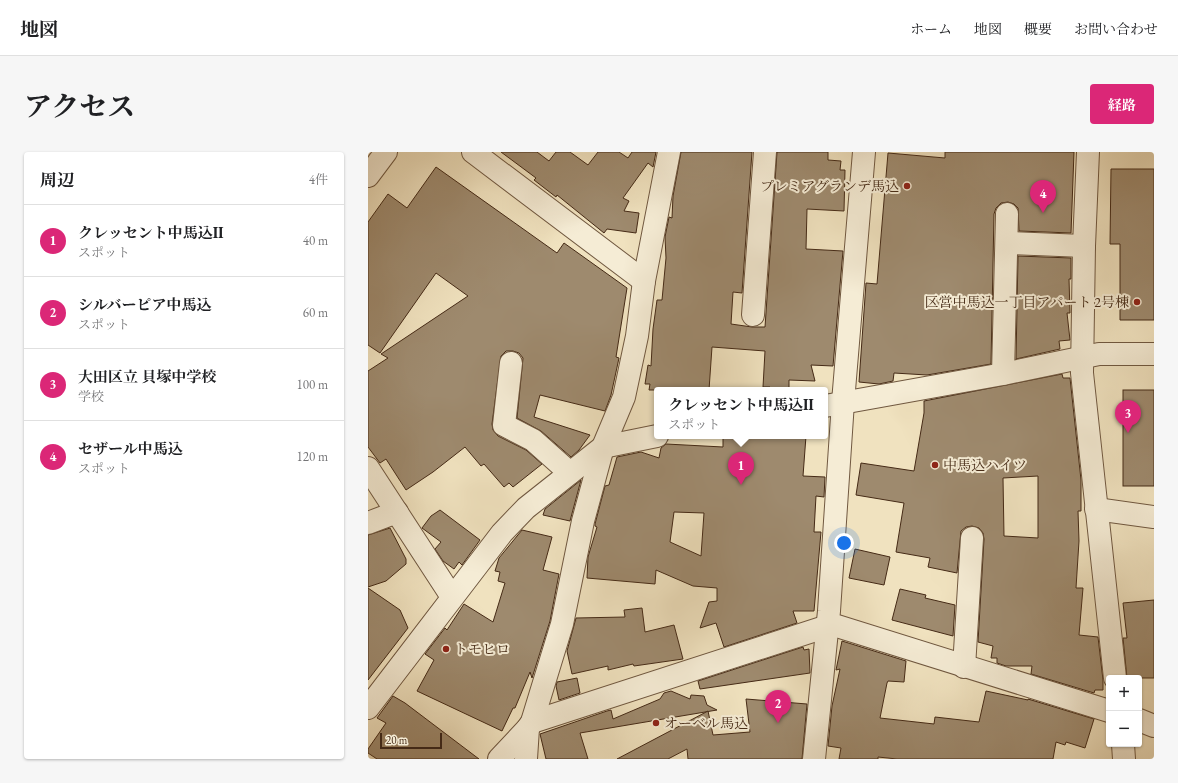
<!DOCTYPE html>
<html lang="ja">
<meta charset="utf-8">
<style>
:root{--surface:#fff;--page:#f6f6f6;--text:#202124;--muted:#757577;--line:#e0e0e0;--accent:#db2777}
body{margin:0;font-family:"EB Garamond","Noto Serif JP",serif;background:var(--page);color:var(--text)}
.controls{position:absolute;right:12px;bottom:12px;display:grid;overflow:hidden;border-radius:4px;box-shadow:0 1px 3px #0004}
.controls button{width:36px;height:36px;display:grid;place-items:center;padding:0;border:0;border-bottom:1px solid var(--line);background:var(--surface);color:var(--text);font:20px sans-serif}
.scale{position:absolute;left:12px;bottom:10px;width:62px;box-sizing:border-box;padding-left:4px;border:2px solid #452a16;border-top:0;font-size:11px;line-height:14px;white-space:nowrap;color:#452a16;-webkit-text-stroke:3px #f5ecd5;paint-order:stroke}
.you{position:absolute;left:476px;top:391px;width:14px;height:14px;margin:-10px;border:3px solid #fff;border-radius:50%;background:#1a73e8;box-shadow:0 0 0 6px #1a73e833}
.badge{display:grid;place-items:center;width:26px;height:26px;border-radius:50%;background:var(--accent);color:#fff;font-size:13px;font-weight:700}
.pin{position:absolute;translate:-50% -33px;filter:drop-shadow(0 1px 2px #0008)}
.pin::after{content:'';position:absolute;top:21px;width:14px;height:12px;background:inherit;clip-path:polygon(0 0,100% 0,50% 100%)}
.popup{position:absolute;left:286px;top:235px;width:174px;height:52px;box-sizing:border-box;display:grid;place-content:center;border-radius:4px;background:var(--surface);filter:drop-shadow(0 1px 3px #0005);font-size:13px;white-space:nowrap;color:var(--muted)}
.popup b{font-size:15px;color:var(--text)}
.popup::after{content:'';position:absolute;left:50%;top:100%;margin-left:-8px;border:8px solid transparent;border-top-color:var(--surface)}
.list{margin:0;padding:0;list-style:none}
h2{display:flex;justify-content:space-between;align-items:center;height:52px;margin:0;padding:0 16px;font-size:17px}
h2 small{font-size:13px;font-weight:400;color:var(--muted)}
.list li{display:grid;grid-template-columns:26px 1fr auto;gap:12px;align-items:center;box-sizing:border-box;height:72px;padding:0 16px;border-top:1px solid var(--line)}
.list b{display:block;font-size:15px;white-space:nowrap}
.list p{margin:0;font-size:13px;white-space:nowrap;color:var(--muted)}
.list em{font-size:13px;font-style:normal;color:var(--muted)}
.map{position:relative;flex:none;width:786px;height:607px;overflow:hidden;border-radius:4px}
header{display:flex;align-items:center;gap:24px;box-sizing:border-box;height:56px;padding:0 20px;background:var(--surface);border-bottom:1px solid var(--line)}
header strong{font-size:19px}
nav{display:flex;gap:22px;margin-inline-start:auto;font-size:14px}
.intro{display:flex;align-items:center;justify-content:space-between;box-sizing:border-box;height:96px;padding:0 24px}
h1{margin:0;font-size:28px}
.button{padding:10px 18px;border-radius:4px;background:var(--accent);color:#fff;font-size:14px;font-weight:700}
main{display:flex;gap:24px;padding:0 24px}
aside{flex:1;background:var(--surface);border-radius:4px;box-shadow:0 1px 3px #0004}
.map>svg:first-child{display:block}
.building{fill:#9e8a6e;stroke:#452a16;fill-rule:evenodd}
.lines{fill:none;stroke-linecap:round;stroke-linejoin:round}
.minor-casing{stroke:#705840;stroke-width:24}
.minor{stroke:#f5ecd5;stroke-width:22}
.poi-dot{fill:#8f2418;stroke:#f5ecd5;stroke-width:1.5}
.labels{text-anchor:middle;stroke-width:4;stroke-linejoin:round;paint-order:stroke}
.poi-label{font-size:14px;fill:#452a16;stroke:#f5ecd5;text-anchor:start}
</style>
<header>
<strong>地図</strong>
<nav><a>ホーム</a><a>地図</a><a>概要</a><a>お問い合わせ</a></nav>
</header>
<div class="intro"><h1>アクセス</h1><a class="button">経路</a></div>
<main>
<aside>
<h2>周辺<small>4件</small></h2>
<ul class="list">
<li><span class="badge">1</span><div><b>クレッセント中馬込Ⅱ</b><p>スポット</p></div><em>40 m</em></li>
<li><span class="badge">2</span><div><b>シルバーピア中馬込</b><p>スポット</p></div><em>60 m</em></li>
<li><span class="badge">3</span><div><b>大田区立 貝塚中学校</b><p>学校</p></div><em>100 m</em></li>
<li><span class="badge">4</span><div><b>セザール中馬込</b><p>スポット</p></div><em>120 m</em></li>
</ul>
</aside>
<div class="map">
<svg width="786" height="607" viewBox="0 0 786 607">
<rect width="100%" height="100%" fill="#f0e2bf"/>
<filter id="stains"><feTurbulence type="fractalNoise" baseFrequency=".005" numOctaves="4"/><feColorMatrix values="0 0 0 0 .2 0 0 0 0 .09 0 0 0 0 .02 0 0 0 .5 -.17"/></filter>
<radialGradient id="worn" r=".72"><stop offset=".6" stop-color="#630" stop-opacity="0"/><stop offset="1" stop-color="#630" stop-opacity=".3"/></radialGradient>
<g class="building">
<path d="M133,0H169L181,9L188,0H202L220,13L230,0H251L260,6L264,0H288L285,15L280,11L255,46L261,49L256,59L271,61L268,81L239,77L236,81L189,43L188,45L166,28L168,26Z"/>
<path d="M313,0H384L374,141L365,140L363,172L384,175H397L409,0H460V8L473,9L472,18H477L476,59L439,57L438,97L475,99L465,214L443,213L447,229L421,228V238H401L402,235H395L397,199L344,195L341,238H281L282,232H277L280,213L283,214L285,177L289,148H294L298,106L297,85L301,65L304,66L305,44Z"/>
<path d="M577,0H706L703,81L651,79L650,56L646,52L640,50L633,51L628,56L626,62L623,212L559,223L526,221L525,229L511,232L491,230L498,131L509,132L520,1L577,6Z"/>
<path d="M68,15L189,101L196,91L259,136L248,205L251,206L243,243L237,259L172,243L166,265L222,283L211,298L203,305L173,279L149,266L155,206L151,201L145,199H138L133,204L124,272L125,278L130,284L158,298L174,312L145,335L141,331L136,335L116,312L113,314L97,295L65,320L38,338L18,307L12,311L0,295V219L20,206L13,202L100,144L68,121L12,201L0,193V70L20,42L39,56Z"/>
<path d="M743,17H786V168H752V92H742Z"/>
<path d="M650,104L703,106V127H701L702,161H699L702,188L691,189L692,197L648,207Z"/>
<path d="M694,222L695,226H702L713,328V359H710L711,389L708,436H715L711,483L730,485L735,528V538H727L726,541L663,522L664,514H638L629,511V506H623L625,494L610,490L616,387L615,381L611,376L604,374L598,375L593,379L589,421L560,415L562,406L528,400L536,351L488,343L493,311L546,319L556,261V249ZM670,324V386L636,384L635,326Z"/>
<rect x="755" y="238" width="31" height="96"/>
<path d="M355,284L415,286V284H438L435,324L457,325L456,345L448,344L446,380H453L446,459H425L429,471L356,495L348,471L332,476L341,450L349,449V436L325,434L288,418L287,432L219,426L220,405L229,375L227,374V372L237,334L241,333L249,305L273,300L291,306L293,296L298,292L355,295ZM306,360L336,361L333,404L302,390Z"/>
<path d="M213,328L202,369L175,363L177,357Z"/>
<path d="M72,358L112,388L94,413L91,410L86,417L75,409L67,397L73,390L54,376L63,364Z"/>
<path d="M22,376L38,407V412L18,429L0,435V383Z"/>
<path d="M154,378L184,385L175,418L191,422L182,469L164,526L162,520L147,556H145L134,579L49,539L66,508L57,502L77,476L79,478L96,452L125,470L137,431L130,429L132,420L127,419L131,406Z"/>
<path d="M487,397L522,405L516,433L481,426Z"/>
<path d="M0,436L32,458L40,476L0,528Z"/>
<path d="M532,437L558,443L557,446L587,453L585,484L524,468Z"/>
<path d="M786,448V526H759L755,486H759L755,451Z"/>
<path d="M274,456L277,480L306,473L315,507L266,514L265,512L240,518V514L204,522L199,499L208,466L257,465L256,458Z"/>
<path d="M474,489L538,509L536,530L520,529L519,531L512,566L566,572L567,565L611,570L618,539L660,548V547L726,567L717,596L698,590L697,593L688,590L685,607H529L510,605V607H471L473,596L460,594L464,554L472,517L468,518Z"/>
<path d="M435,495L436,498L441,497L442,521L332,537L330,529Z"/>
<path d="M209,526L212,541L191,548L188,534L189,530Z"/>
<path d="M303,539L322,547L323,543L336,544L339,553L349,558L212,581L220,607H178L172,582L239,559L243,558L245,567L292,547L296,541Z"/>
<path d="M25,544L37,551L111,607H9L0,601V597L18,571L9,566Z"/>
<path d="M378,547L439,552L434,607H320L319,597L300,607H249L340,559L345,583L382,580Z"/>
</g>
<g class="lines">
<defs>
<g id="minor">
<path d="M105,0L276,129"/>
<path d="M720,0L716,94L714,221L747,526"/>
<path d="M0,24L18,0"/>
<path d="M639,91L716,94"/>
<path d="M385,163L397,0"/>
<path d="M143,211L136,273L165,288L202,321"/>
<path d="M635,222L639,62"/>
<path d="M457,254L635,222L731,202H786"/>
<path d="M0,316L84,445"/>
<path d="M728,357L786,365"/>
<path d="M0,371L29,360"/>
<path d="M596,515L604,386"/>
<path d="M0,556L134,381L158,356L235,295L289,284"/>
<path d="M771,568L786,574"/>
<path d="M164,570L460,474H469L741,559"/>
<path d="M755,592L756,607"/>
<path d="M131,607L160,576L164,570L194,472L215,369L235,295L256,245L269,184L276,129L301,0"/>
<path d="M158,607L160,576"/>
<path d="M446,607L461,459L475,250L496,0"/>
</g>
</defs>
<use href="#minor" class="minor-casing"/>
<use href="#minor" class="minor"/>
</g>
<g class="poi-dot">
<circle cx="539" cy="34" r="4"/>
<circle cx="769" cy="150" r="4"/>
<circle cx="567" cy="313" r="4"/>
<circle cx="78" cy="497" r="4"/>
<circle cx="288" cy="571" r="4"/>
</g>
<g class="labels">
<g class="poi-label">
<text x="531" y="39" text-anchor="end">プレミアグランデ馬込</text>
<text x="761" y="155" text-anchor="end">区営中馬込一丁目アパート 2号棟</text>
<text x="575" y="318">中馬込ハイツ</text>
<text x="86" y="502">トモヒロ</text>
<text x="296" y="576">オーベル馬込</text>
</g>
</g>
<rect width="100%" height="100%" filter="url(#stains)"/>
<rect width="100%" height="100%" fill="url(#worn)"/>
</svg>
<div class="controls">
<button>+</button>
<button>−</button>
</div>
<div class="scale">20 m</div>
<div class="you"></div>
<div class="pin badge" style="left:373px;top:333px">1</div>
<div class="popup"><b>クレッセント中馬込Ⅱ</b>スポット</div>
<div class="pin badge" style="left:410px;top:571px">2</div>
<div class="pin badge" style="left:760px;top:281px">3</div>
<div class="pin badge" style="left:675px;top:61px">4</div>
</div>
</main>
